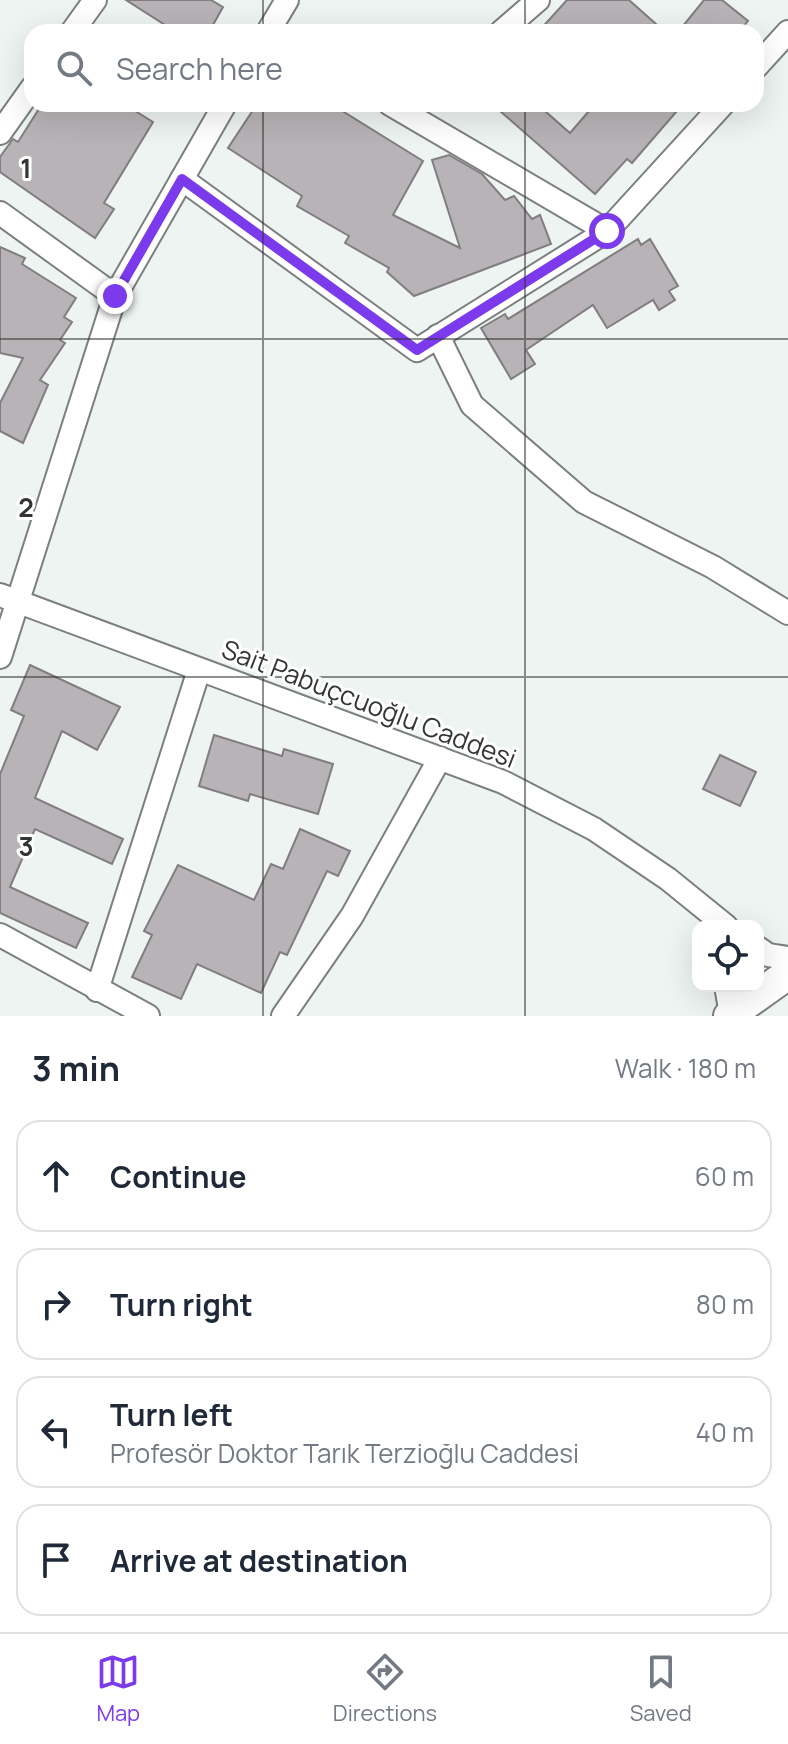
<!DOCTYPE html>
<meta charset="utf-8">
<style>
:root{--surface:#fff;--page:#f6f6f7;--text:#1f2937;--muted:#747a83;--line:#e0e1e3;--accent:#7c3aed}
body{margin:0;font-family:Manrope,sans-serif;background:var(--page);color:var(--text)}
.controls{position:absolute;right:24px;bottom:24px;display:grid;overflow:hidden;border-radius:16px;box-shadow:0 8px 32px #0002}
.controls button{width:72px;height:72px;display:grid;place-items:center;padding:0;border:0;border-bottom:2px solid var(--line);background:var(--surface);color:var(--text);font:40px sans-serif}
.stop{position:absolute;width:24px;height:24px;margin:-18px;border:6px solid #7c3aed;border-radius:50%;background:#fff}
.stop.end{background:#7c3aed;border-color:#fff;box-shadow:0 2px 8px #0008}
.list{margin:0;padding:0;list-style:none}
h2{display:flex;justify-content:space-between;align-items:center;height:104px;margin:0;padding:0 32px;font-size:34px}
h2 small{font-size:26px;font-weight:400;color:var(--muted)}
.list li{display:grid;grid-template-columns:52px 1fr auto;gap:24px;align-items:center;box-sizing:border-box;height:112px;margin:0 16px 16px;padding:0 16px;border:2px solid var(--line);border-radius:24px}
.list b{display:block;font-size:30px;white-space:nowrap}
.list p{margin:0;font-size:26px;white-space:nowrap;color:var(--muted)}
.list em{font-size:26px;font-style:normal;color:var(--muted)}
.icon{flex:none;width:44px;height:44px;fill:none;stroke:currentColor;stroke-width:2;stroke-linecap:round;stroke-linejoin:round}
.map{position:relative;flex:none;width:788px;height:1016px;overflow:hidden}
.search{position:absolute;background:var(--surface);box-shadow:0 8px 32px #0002;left:24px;right:24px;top:24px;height:88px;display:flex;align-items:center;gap:20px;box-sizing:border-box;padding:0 28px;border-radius:24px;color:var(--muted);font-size:30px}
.sheet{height:616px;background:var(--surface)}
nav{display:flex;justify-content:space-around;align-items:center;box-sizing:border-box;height:112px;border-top:2px solid var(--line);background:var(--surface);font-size:22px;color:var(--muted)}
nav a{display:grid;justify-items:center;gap:4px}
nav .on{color:var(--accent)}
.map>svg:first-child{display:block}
.building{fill:#b8b3b6;stroke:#817d80;stroke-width:2}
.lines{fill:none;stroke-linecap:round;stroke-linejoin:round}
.street-casing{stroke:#7b807f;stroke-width:26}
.secondary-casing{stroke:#7b807f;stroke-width:34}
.street{stroke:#fff;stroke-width:22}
.secondary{stroke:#fff;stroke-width:30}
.route{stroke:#7c3aed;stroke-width:10}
.grid{fill:none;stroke:#333535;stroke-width:2;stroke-opacity:0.55}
.labels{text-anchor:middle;stroke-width:6;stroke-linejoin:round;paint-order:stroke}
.street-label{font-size:26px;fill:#333535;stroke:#fff}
.grid-label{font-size:26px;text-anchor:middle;font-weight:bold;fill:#333535;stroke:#fff;stroke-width:6;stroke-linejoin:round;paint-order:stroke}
</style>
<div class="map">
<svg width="788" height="1016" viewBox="0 0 788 1016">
<rect width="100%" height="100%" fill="#eef4f2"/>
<g class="building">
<path d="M126,0H211L223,7L209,32H176Z"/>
<path d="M567,0H629L665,32H538Z"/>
<path d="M704,0H722L748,21L739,32H678Z"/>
<path d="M42,104H124L153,122L104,203L114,209L95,238L0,172V157L13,139L18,142Z"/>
<path d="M257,104H331L423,161L393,215L460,248L432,160L449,155L482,174L505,200L514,196L532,219L540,215L551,244L414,296L387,272L389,268L345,243L349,236L297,206L302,196L228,148Z"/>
<path d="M492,104H537L570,133L595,104H683L632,163L627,159L595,194Z"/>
<path d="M638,239L641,245L650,239L678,286L669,291L675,300L659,310L653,300L607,328L593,305L526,350L535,364L511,379L481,328L505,314L508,319Z"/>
<path d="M0,247L25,258L22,264L76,298L64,317L72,322L60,340L65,343L40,380L48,385L23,443L0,431V403L23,358L0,353Z"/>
<path d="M30,665L120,707L97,750L62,731L35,798L123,839L112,864L35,829L10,887L88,923L76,948L0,913V774L24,716L11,710Z"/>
<path d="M214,735L282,756L284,749L333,764L318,814L250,794L248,801L199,786Z"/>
<path d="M720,755L756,772L740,806L703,789Z"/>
<path d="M300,829L350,851L338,876L327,871L287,955L280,952L261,993L197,964L181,999L132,977L152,935L144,931L178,865L254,900L271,864L283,869Z"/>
</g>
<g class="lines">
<defs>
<g id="street">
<path d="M72,32L95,0"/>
<path d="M268,32L287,0"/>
<path d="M501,32L538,0"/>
<path d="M756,67L788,32"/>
<path d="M390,104L607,231"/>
<path d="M0,133L32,88"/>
<path d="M182,179L417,350L607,231L723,104"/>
<path d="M0,213L115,296"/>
<path d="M438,336L472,405L584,502L713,567L788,613"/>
<path d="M0,595L503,782L594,829L668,879L726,926"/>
<path d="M0,657L115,296L225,104"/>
<path d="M0,935L148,1016"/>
<path d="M758,948L768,955L788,958"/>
<path d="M726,986L731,1014"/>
<path d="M97,990L199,670"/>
<path d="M283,1016L352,916L440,758"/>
</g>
<path id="secondary" d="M729,1016L788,974"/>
</defs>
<use href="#street" class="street-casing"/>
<use href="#secondary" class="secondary-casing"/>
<use href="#street" class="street"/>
<use href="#secondary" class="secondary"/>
</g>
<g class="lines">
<path class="route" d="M115,296L182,179L417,350L607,231"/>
</g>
<path class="grid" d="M263,0V32M525,0V32M263,104V1016M525,104V1016M0,339H788M0,677H788"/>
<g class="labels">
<g class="street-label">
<text transform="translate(369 704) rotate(21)" y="9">Sait Pabuçcuoğlu Caddesi</text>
</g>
</g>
<g class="grid-label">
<text x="26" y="178">1</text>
<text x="26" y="517">2</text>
<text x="26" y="856">3</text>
</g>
</svg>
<div class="controls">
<button><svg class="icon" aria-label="locate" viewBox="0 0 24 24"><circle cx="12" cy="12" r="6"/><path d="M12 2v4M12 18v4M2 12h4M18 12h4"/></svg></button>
</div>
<div class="stop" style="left:607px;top:231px"></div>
<div class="stop end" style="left:115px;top:296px"></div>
<div class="search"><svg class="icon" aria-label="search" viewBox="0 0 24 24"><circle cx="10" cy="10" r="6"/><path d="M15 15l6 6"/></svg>Search here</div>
</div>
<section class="sheet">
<h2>3 min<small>Walk · 180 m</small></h2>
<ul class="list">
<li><svg class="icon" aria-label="ahead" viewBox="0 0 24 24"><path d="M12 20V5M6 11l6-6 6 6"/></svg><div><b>Continue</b></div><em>60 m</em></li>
<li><svg class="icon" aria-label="right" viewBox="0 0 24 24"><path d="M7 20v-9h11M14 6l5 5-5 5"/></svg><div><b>Turn right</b></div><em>80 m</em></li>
<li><svg class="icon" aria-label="left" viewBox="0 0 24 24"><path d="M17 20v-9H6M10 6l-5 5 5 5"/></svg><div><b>Turn left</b><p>Profesör Doktor Tarık Terzioğlu Caddesi</p></div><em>40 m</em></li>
<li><svg class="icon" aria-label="arrive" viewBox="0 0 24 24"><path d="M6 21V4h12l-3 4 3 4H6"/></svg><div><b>Arrive at destination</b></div></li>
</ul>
</section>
<nav>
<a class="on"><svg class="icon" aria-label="map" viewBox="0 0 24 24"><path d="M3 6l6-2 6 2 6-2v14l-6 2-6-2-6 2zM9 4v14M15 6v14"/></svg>Map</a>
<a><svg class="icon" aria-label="directions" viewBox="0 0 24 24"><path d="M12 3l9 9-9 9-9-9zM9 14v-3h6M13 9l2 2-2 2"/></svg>Directions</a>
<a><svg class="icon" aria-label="saved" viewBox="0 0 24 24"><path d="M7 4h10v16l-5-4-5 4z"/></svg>Saved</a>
</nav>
